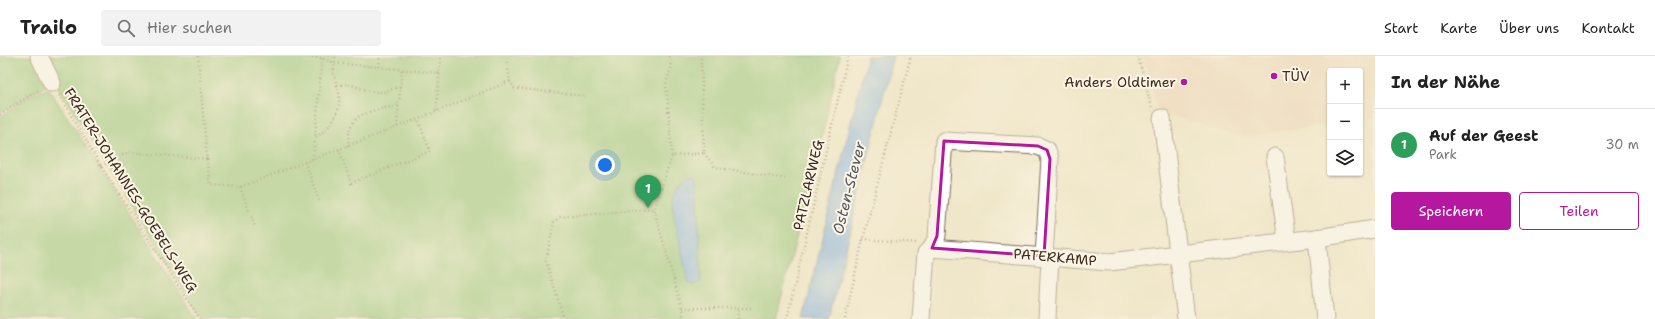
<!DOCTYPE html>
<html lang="de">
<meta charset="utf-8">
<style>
:root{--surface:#fff;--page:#f2f2f2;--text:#222;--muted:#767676;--line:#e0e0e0;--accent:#b5179e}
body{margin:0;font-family:"Shantell Sans",sans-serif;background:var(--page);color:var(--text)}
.controls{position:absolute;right:12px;top:12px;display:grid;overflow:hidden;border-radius:4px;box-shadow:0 1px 3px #0004}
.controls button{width:36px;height:36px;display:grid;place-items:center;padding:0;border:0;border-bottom:1px solid var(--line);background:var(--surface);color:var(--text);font:20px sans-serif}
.you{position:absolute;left:605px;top:109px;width:14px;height:14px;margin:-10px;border:3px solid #fff;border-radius:50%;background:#1a73e8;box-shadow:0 0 0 6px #1a73e833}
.badge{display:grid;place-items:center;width:26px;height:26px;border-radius:50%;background:var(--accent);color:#fff;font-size:13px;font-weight:700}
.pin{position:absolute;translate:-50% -33px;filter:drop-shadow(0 1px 2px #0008)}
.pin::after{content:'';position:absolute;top:21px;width:14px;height:12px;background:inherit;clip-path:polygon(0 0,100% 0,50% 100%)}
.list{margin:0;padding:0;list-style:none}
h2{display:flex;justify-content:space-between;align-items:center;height:52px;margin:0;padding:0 16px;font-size:17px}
h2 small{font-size:13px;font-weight:400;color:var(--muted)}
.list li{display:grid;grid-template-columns:26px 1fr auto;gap:12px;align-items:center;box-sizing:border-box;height:72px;padding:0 16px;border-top:1px solid var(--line)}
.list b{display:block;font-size:15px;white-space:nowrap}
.list p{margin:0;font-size:13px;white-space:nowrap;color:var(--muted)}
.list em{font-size:13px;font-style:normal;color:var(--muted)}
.actions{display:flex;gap:8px;padding:12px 16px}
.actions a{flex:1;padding:9px 0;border:1px solid var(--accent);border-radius:4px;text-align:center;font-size:14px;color:var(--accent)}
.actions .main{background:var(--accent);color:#fff}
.icon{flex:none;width:22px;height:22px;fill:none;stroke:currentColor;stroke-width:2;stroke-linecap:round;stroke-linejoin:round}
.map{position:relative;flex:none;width:1375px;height:263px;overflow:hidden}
header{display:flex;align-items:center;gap:24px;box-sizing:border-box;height:56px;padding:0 20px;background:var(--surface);border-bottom:1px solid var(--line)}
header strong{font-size:19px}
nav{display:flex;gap:22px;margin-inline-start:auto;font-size:14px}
.search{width:280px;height:36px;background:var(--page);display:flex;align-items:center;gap:10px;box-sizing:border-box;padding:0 14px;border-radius:4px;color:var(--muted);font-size:15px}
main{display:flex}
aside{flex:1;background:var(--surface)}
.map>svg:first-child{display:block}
.built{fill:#efd6bb}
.green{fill:#91c678;stroke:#66784b}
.water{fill:#7aade6;stroke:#5a6c82}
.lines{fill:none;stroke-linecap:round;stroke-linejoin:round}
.minor-casing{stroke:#7a6c5a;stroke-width:19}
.path{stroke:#7a6c5a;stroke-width:2.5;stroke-dasharray:1 3;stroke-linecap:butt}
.minor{stroke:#fff;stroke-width:17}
.marked{fill:none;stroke:#b5179e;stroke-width:3;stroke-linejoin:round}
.poi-dot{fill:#b5179e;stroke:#fcf5e5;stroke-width:1.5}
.labels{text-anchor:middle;stroke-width:4;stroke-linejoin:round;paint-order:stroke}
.poi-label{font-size:14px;fill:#3b2a1e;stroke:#fcf5e5;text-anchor:start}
.street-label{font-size:14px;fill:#3b2a1e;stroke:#fcf5e5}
.water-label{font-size:15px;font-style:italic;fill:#515864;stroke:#fcf5e5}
</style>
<header>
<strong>Trailo</strong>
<div class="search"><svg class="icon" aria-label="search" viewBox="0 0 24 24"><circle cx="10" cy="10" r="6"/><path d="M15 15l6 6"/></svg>Hier suchen</div>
<nav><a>Start</a><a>Karte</a><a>Über uns</a><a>Kontakt</a></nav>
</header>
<main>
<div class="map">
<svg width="1375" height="263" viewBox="0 0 1375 263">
<rect width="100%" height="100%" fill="#fcf5e5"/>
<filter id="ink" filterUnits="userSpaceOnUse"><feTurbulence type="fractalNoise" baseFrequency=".025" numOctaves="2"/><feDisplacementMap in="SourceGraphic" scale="8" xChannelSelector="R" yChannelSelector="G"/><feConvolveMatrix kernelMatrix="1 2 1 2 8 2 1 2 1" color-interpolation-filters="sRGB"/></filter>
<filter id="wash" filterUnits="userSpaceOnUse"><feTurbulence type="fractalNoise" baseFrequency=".012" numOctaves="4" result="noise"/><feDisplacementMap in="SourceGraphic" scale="16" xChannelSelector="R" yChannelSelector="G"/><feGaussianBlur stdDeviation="0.9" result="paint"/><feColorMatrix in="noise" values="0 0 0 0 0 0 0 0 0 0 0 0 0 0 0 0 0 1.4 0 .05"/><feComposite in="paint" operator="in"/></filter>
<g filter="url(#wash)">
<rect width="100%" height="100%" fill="#f0e7ca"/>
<path class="built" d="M1143,0H1375V62L1360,64V15H1330V69L1243,81L1162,58L1156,50Z"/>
<g class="green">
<path d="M0,0H31L46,28L0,57Z"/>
<path d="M42,0H840L823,76L776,263H202L55,25Z"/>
<path d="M48,31L197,263H0V61L30,40Z"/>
</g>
<g class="water">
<path d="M867,0H893L829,263H803Z"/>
<path d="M693,118L697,121L701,226L693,229L688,226L672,148C673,134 679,123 693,118Z"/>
</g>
</g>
<g filter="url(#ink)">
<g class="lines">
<defs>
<g id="minor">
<path d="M39,0L52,27"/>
<path d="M1162,62L1186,263"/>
<path d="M1275,101L1287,185"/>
<path d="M1317,182L1375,173"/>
<path d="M932,192L1109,206L1317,182L1325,263"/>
<path d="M921,263L926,197L932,192L937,180L944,85L1038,90L1047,94L1050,103L1044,200"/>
<path d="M1047,263L1050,201"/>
</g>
</defs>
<use href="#minor" class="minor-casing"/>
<g class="path">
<path d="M304,0L322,2L334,7L440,17"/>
<path d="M669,0L671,12L666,27L672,100"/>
<path d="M1138,0L1152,53"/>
<path d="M379,11L380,0"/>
<path d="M510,25L514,32L586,40"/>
<path d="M337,29L348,28L373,36H383L401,30"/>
<path d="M59,39L101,110L200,263"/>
<path d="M436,55L441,0"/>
<path d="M0,59L40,33"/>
<path d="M397,71L402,13"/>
<path d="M316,81C331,71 342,56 339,37C338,31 335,25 334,19C333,13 335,6 335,0"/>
<path d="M348,90C349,84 348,78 350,73C355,53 384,55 399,48"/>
<path d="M339,93L351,127L430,95L418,63"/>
<path d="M704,97L715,111L786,123"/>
<path d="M207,103L211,129L240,131L418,63L510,25L506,0"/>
<path d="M313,103L322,2"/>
<path d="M305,106L320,147"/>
<path d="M101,110L129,96L207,103L198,0"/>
<path d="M240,131L255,171"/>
<path d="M863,183L917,187"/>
<path d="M682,252H754"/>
<path d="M564,263L546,205L554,166L560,161L654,153"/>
<path d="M683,263L682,252L654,153L672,100L704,97L701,0"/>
<path d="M738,263V252"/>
<path d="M787,263L848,0"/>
<path d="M845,263L863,183L911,0"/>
</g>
<use href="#minor" class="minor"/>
</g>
</g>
<path d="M0 0H1375V263H0ZM944,85L1038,90L1047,94L1050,103L1044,200L932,192L937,180Z" fill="#f0e7ca" fill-opacity=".55" fill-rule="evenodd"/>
<path class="marked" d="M944,85L1038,90L1047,94L1050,103L1044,200L932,192L937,180Z"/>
<g class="poi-dot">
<circle cx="1274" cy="20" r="4"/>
<circle cx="1184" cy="26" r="4"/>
</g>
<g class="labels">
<g class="poi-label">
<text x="1282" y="25">TÜV</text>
<text x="1176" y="31" text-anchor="end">Anders Oldtimer</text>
</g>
<g class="street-label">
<text transform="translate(808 129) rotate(-77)" y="5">PATZLARWEG</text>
<text transform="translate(131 134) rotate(58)" y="5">FRATER-JOHANNES-GOEBELS-WEG</text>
<text transform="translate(1055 201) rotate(5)" y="5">PATERKAMP</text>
</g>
<g class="water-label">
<text transform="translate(849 132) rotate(-76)" y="5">Osten-Stever</text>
</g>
</g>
</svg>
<div class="controls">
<button>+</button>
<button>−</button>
<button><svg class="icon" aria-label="layers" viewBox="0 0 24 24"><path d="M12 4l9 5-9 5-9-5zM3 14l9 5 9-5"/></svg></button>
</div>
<div class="you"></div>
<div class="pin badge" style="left:648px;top:152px;background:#2e9e5b">1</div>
</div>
<aside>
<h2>In der Nähe<small></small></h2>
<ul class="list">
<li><span class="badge" style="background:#2e9e5b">1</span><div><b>Auf der Geest</b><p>Park</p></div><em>30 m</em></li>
</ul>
<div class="actions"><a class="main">Speichern</a><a>Teilen</a></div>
</aside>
</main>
